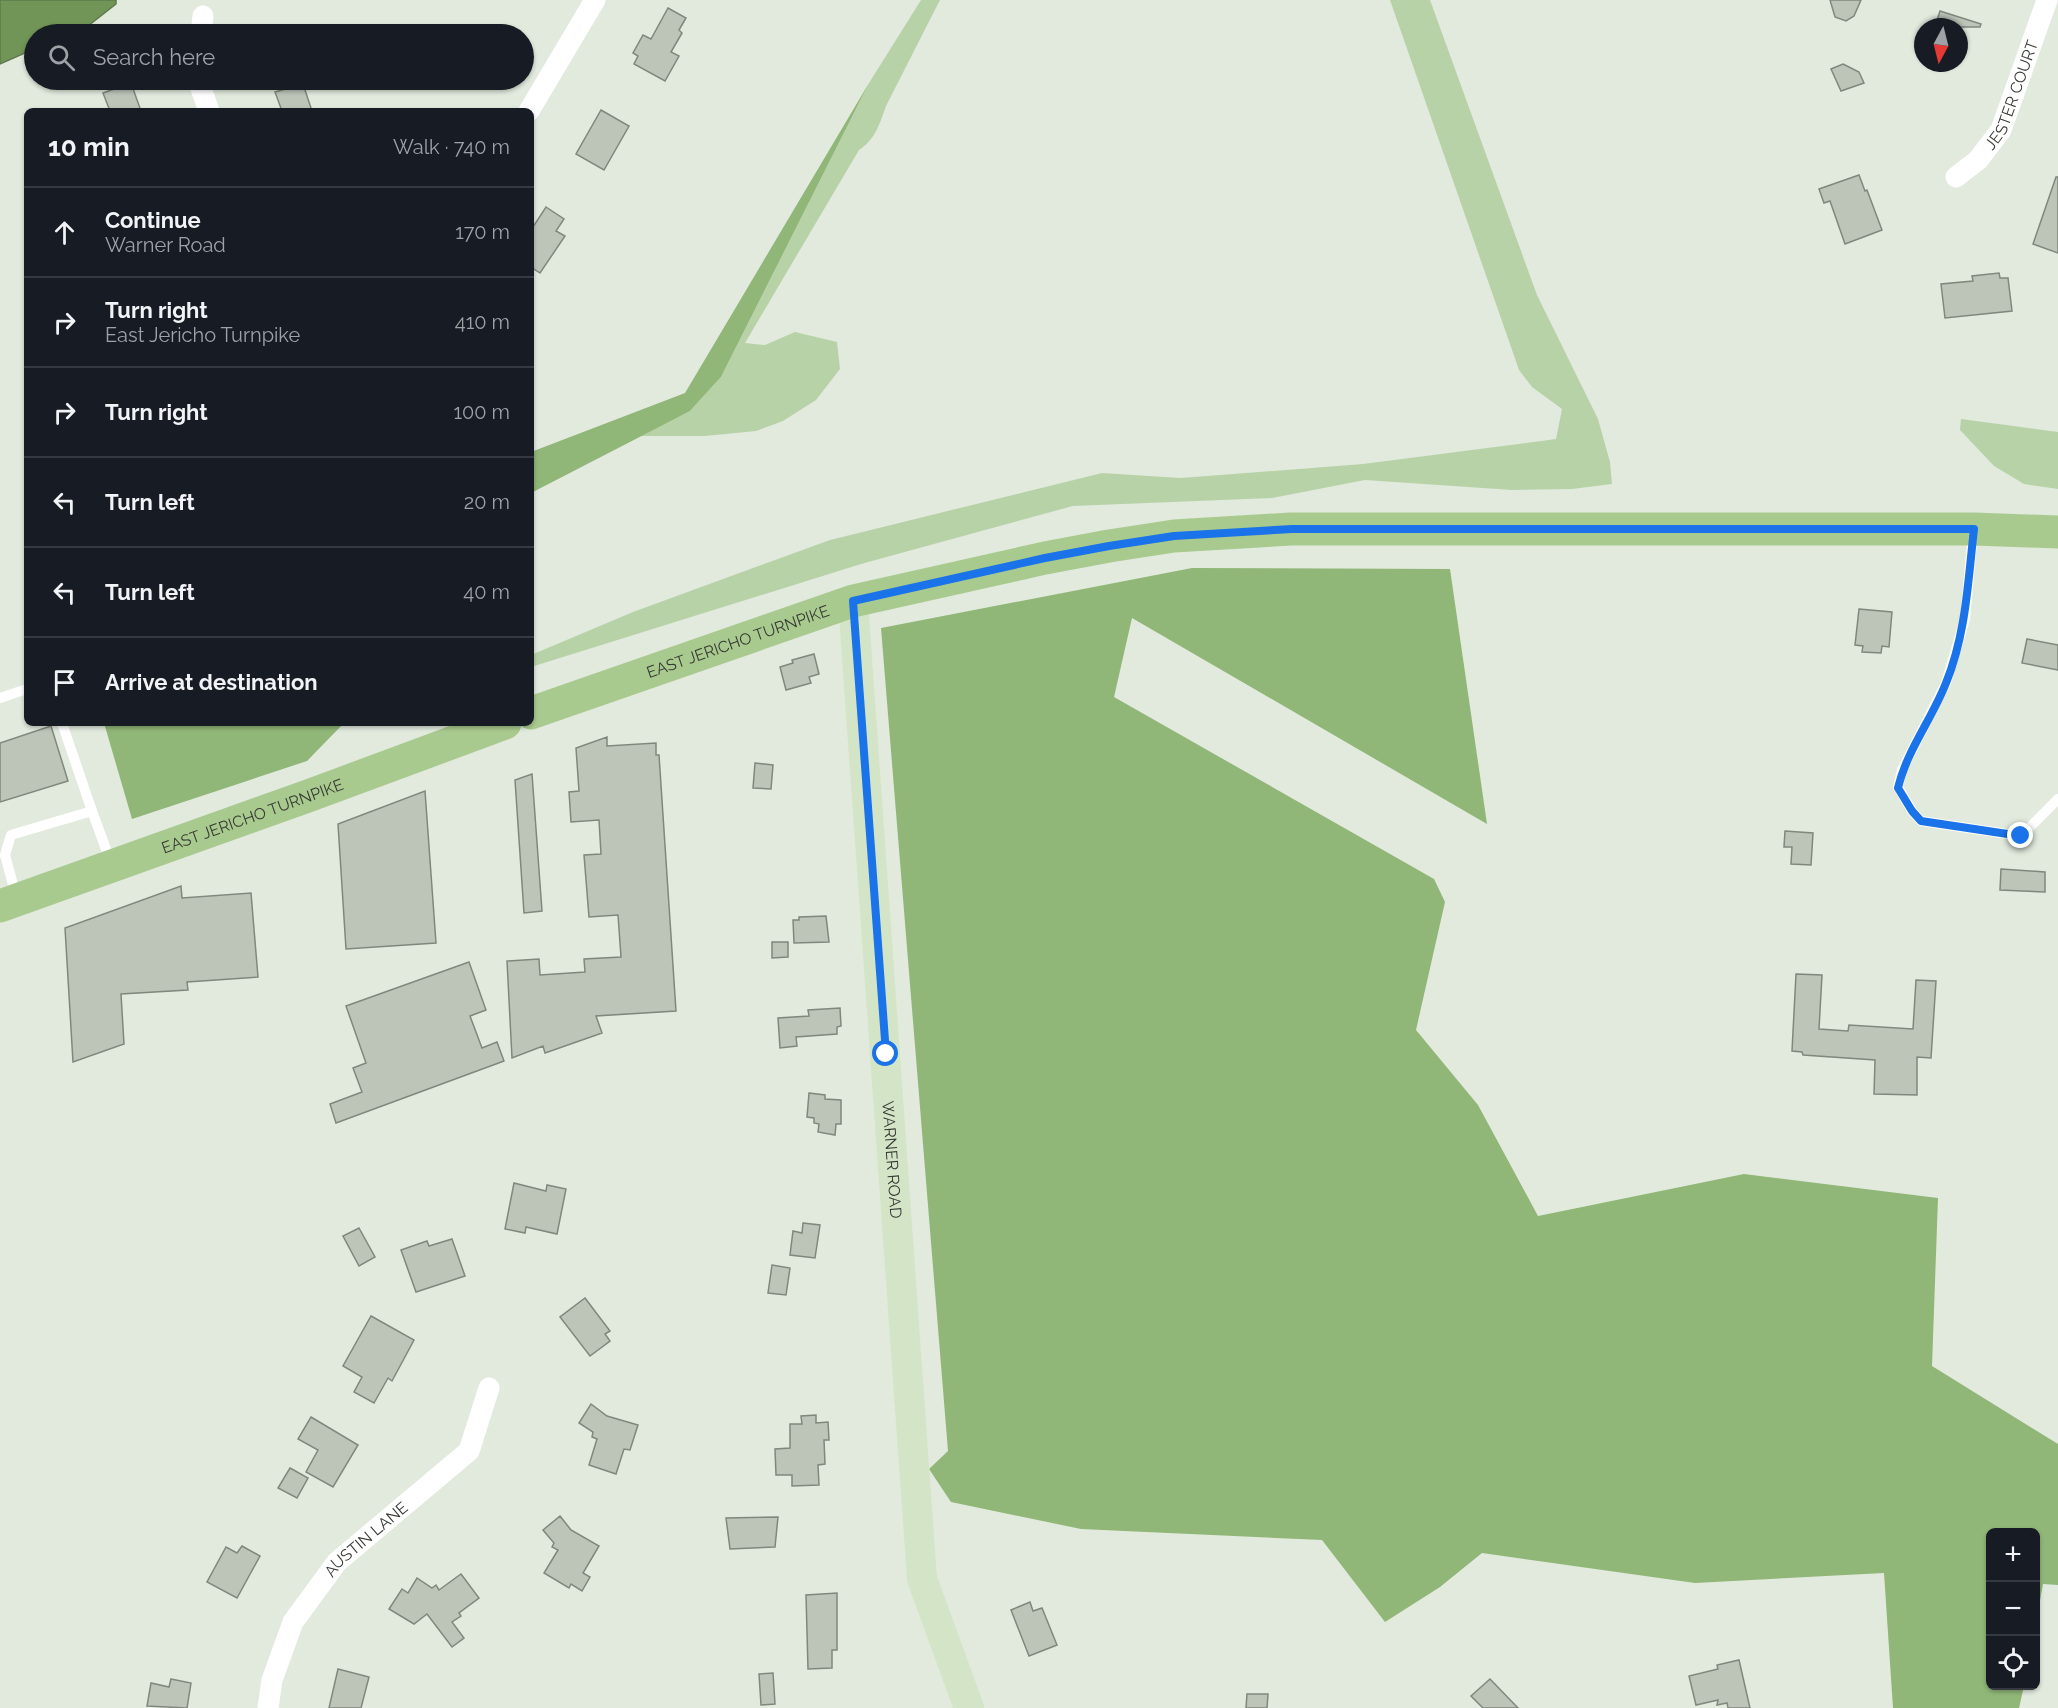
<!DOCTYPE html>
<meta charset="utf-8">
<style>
:root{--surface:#171b24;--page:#242831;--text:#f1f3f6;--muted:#9ea1a6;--line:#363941}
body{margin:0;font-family:Raleway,sans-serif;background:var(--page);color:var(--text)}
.controls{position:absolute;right:18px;bottom:18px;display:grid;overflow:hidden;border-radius:9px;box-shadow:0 2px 4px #0004}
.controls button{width:54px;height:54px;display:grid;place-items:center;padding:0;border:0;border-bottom:2px solid var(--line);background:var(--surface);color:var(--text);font:30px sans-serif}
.compass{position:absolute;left:1914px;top:18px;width:54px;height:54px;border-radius:50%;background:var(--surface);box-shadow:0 2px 4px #0004;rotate:187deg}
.stop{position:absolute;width:18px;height:18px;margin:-14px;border:4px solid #1a73e8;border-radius:50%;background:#fff}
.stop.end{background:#1a73e8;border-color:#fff;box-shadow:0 2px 6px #0008}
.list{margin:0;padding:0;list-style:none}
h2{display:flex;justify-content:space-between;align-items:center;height:78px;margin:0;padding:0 24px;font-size:26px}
h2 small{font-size:20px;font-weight:400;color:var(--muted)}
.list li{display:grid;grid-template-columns:39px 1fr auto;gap:18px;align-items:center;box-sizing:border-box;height:90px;padding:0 24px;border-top:2px solid var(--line)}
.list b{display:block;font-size:22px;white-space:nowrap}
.list p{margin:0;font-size:20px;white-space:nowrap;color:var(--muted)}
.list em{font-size:20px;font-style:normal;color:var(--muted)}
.icon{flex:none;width:33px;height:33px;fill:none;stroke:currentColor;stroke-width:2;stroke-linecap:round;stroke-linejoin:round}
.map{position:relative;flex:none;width:2058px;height:1708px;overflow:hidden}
.search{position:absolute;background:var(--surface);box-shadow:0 2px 4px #0004;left:24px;top:24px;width:510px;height:66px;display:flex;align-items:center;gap:15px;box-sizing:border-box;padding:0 21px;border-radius:33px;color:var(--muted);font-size:22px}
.panel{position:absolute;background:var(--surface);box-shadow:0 2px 4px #0004;left:24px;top:108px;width:510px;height:618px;border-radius:9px}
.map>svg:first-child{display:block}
.green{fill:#b8d2a8}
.forest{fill:#90b777}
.water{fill:#709557;stroke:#5f7a4d;stroke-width:1.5}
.building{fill:#bdc5b9;stroke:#81877c;stroke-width:1.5}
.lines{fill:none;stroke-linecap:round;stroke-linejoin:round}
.lane{stroke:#fff;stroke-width:10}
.street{stroke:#fff;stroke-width:21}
.secondary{stroke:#d4e5c7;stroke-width:30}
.primary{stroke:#a9ca8e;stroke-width:33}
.route{stroke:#1a73e8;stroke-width:8}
.labels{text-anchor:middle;stroke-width:6;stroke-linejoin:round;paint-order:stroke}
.street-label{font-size:16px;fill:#373a35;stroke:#e2eade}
</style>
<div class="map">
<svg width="2058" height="1708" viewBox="0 0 2058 1708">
<rect width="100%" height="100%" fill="#e2eade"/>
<g class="green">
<path d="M921,0H940L886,106C880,123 875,140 859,150L745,343L765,345L795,332L837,342L840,369L816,400L783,421L756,431L705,436H640L690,411L721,377L869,83Z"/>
<path d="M1390,0H1430L1537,295L1598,419L1610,462L1612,484L1572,489L1512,490L1365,480L1272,498L1073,506L861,564L531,667V655L633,612L830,540L1102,473L1181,478L1363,464L1556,439L1562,409L1532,387L1519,370Z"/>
<path d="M1961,419L2058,432V489L2024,484L1994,466L1960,430Z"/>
</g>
<g class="forest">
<path d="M869,83L721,377L690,411L531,493V452L685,393Z"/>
<path d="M1192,568L1450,569L1487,824L1132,618L1114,697L1434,879L1445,902L1416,1030L1478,1105L1538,1216L1744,1174L1938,1198L1932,1366L2058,1444V1585L2043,1584L2036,1622V1532H1990V1686H2024L2019,1708H1893L1884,1573L1695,1583L1482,1553L1440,1587L1385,1622L1322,1540L1081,1529L951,1502L929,1469L948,1451L881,628Z"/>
<path d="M104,723H344L307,761L132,819Z"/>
</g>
<path class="water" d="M0,0H116V4L84,29L70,34H34V49L0,64Z"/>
<g class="building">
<path d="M1830,0H1861L1854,16L1846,21L1835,17Z"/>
<path d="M668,8L686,18L679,30L682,33L671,52L679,56L665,81L634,64L638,56L633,53L643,35L651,39Z"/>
<path d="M1940,11L1981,24L1980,27H1935Z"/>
<path d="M1843,64L1859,72L1864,83L1841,91L1831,69Z"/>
<path d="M131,83L141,111H110L103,93Z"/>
<path d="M303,84L312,111H282L275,92Z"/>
<path d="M601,110L629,126L604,170L576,154Z"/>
<path d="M1859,175L1865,191L1867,190L1882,230L1845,244L1830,201L1824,203L1819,189Z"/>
<path d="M2056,177H2058V253L2033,244Z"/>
<path d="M546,207L564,219L556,231L565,236L540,273L531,267V230Z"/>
<path d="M1999,273L2000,278H2008L2012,311L1945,318L1941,284L1973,281L1972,276Z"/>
<path d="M1859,609L1892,612L1889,647L1882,646L1881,653L1862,652L1863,646L1855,645Z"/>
<path d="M2027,639L2058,645V670L2022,663Z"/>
<path d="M814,654L819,674L809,677L811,683L786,690L780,667L793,663L792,660Z"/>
<path d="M51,726L68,781L0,802V743Z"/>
<path d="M607,737V746L656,743V755H659L676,1011L596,1016L602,1033L545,1053L543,1046L512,1058L507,961L539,959L540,975L585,972L584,959L621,957L618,915L589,917L584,855L601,854L599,820L571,822L569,792L579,791L576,748Z"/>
<path d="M755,763L773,765L771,789L753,788Z"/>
<path d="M532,774L542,911L524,913L515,780Z"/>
<path d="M425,791L436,943L346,949L338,824Z"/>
<path d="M1785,831L1813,833L1811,865L1791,864L1792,847H1784Z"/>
<path d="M2001,869L2045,872V892L2000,890Z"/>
<path d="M181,886L182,898L251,893L258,977L187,982L188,990L121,994L124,1044L73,1062L65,928Z"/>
<path d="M826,916L829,942L794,943L793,920H799V917Z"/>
<path d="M772,942H788V957L772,958Z"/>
<path d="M469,962L486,1010L470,1016L482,1048L497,1042L504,1061L336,1123L330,1104L362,1092L353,1068L366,1063L346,1006Z"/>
<path d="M1796,974L1822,975L1819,1029L1848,1031L1849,1025L1913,1029L1916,980L1936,981L1931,1058L1917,1057V1095L1874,1094L1875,1060L1803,1055L1802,1052L1792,1051Z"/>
<path d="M840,1008L841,1026L837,1027V1034L796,1037L797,1046L780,1048L778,1018L809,1016L808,1010Z"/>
<path d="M809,1093L825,1095V1099L841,1100V1124H836L835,1135L818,1132L819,1124L814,1123V1118L807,1117Z"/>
<path d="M514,1183L546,1191L547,1185L566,1189L557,1234L526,1227L525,1233L505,1229Z"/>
<path d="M803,1223L820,1225L815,1258L790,1255L793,1231L802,1233Z"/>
<path d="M359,1228L375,1257L359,1266L343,1236Z"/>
<path d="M452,1239L465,1276L416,1292L401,1250L427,1241L429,1246Z"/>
<path d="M772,1265L790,1268L786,1295L768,1293Z"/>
<path d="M585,1298L610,1331L605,1334L610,1341L590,1356L560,1317Z"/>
<path d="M371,1316L414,1340L392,1381L388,1378L374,1403L354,1392L362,1377L343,1366Z"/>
<path d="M591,1404L607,1416L638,1425L630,1450L624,1449L616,1474L589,1465L597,1439L592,1437L593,1432L579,1423Z"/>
<path d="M816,1415V1423L828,1422L829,1440H824L825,1464L818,1465L819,1485L792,1486V1475H776L775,1449L790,1448V1424H802L801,1416Z"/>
<path d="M311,1417L358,1445L333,1487L306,1472L318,1450L298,1439Z"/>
<path d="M290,1468L308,1478L297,1498L278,1488Z"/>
<path d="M560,1516L571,1530L599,1546L583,1573L590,1577L582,1591L571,1584L569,1588L544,1573L558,1550L552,1547L554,1543L543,1530Z"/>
<path d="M778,1517L775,1547L730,1549L726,1518Z"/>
<path d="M242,1546L260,1556L237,1598L207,1582L226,1547L237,1553Z"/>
<path d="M461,1574L479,1598L459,1613L461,1616L452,1622L464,1638L452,1647L427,1614L414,1624L389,1609L402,1589L408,1593L417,1578L432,1588L436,1585L439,1590Z"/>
<path d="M837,1593V1650H832V1668L808,1669L806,1595Z"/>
<path d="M1030,1602L1033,1611L1042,1608L1057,1645L1029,1656L1011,1610Z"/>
<path d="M1739,1660L1750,1708H1728L1727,1703L1717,1705L1718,1700L1696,1705L1689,1676L1718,1669L1717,1665Z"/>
<path d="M338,1669L369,1677L361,1708H329Z"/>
<path d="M773,1673L775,1704L761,1705L759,1674Z"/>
<path d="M171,1679L191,1683L187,1708L147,1706L151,1683L169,1687Z"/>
<path d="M1490,1679L1518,1708H1483L1471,1696Z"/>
<path d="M1247,1694H1268L1267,1708H1246Z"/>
</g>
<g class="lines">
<g class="lane">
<path d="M1973,532L1965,619L1946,683L1902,770L1898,787L1912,811L1921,821L2021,836L2058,799"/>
<path d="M0,698L27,689"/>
<path d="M62,723L92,811"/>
<path d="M16,896L5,855L11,835L92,811L111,863"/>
</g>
<g class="street">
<path d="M201,34L203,16"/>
<path d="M198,80L209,111"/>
<path d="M529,111L595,0"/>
<path id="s1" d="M1956,177L1978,160L2001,130L2047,0"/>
<path id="s2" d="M268,1708L272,1680L293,1622L337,1562L469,1451L489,1388"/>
</g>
<path class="secondary" id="s3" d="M853,601L922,1579L969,1708"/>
<g class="primary">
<path id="s4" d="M531,713L853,601L1045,558L1109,546L1174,536L1291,529H1974L2058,532"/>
<path id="s5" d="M0,906L308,796L505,723"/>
</g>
</g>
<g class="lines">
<path class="route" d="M886,1054L853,601L1045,558L1109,546L1174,536L1292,529H1974C1968,581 1966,634 1946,683C1932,719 1907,750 1898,788L1912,811L1921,821L2021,836"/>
</g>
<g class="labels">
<g class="street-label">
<text dy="6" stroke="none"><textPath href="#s1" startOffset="102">JESTER COURT</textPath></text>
<text dy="6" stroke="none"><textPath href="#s4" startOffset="219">EAST JERICHO TURNPIKE</textPath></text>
<text dy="6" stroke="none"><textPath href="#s5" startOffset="268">EAST JERICHO TURNPIKE</textPath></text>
<text dy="6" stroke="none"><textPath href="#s3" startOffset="560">WARNER ROAD</textPath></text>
<text dy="6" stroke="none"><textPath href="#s2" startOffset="201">AUSTIN LANE</textPath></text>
</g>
</g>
</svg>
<div class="controls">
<button>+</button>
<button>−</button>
<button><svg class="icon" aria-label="locate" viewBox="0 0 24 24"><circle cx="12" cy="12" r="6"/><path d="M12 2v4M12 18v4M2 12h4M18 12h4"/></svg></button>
</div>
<svg class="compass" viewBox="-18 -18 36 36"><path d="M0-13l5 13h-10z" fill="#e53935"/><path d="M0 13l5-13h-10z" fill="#9ea1a6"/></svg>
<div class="stop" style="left:886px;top:1054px"></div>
<div class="stop end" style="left:2021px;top:836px"></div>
<div class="search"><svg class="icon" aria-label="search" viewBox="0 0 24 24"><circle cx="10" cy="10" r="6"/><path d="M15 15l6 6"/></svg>Search here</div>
<section class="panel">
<h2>10 min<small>Walk · 740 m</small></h2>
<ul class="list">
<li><svg class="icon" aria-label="ahead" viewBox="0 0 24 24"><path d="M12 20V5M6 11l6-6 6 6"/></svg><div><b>Continue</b><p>Warner Road</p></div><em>170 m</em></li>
<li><svg class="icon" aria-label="right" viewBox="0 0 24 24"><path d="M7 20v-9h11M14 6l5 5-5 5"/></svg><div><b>Turn right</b><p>East Jericho Turnpike</p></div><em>410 m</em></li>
<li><svg class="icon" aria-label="right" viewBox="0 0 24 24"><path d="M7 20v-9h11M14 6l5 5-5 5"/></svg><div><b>Turn right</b></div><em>100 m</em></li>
<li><svg class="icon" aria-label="left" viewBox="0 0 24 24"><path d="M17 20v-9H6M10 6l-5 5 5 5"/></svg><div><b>Turn left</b></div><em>20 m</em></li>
<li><svg class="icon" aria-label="left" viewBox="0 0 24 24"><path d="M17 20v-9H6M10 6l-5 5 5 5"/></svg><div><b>Turn left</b></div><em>40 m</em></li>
<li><svg class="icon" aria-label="arrive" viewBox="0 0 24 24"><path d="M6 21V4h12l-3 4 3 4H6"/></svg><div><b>Arrive at destination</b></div></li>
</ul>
</section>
</div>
